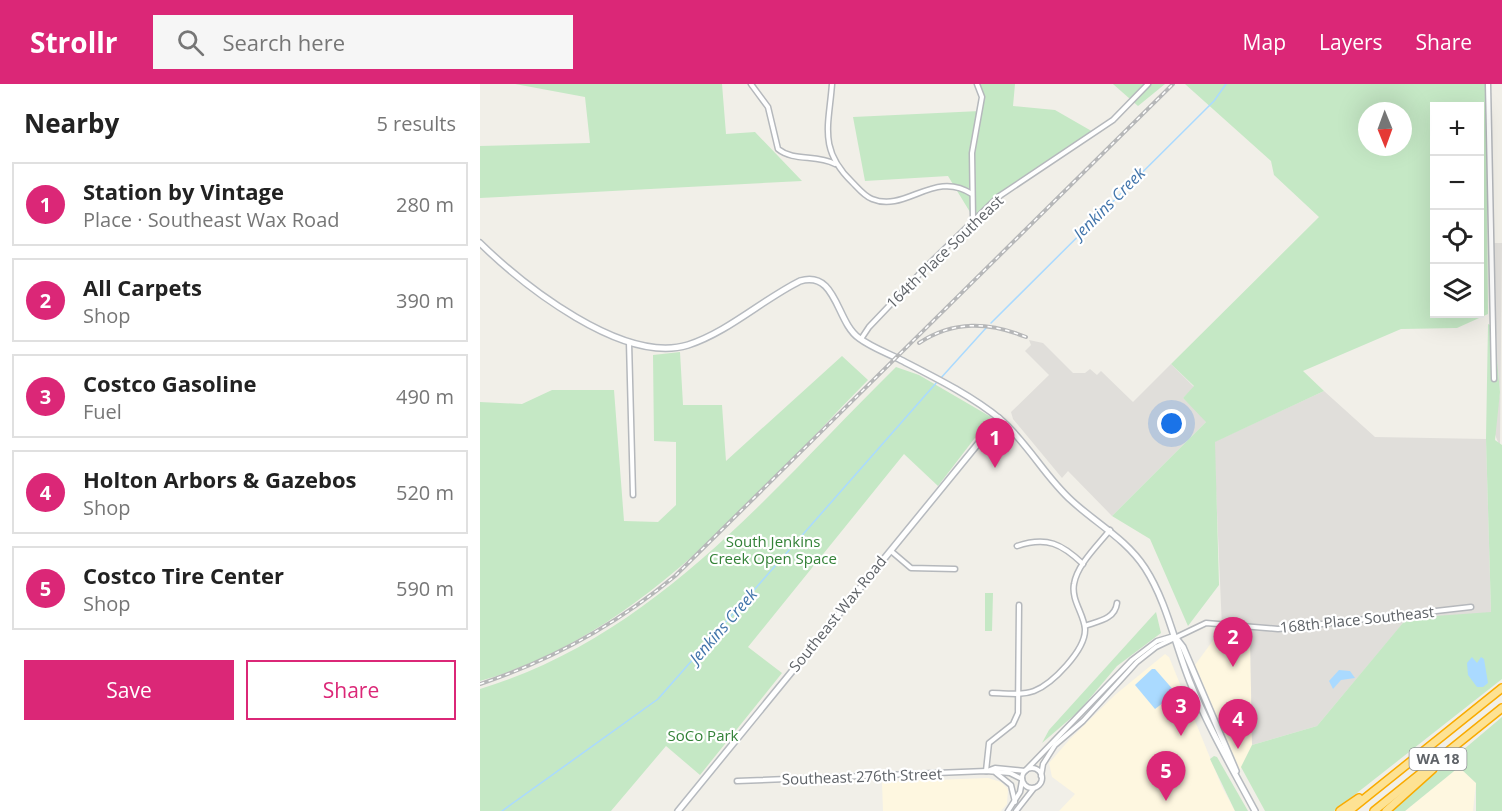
<!DOCTYPE html>
<meta charset="utf-8">
<style>
:root{--surface:#fff;--page:#f6f6f6;--text:#222;--muted:#767676;--line:#e0e0e0;--accent:#db2777}
body{margin:0;font-family:"Open Sans",sans-serif;background:var(--page);color:var(--text)}
.controls{position:absolute;right:18px;top:18px;display:grid;overflow:hidden;border-radius:0px;box-shadow:0 6px 24px #0002}
.controls button{width:54px;height:54px;display:grid;place-items:center;padding:0;border:0;border-bottom:2px solid var(--line);background:var(--surface);color:var(--text);font:30px sans-serif}
.compass{position:absolute;left:878px;top:18px;width:54px;height:54px;border-radius:50%;background:var(--surface);box-shadow:0 6px 24px #0002;rotate:179deg}
.you{position:absolute;left:692px;top:340px;width:21px;height:21px;margin:-15px;border:4px solid #fff;border-radius:50%;background:#1a73e8;box-shadow:0 0 0 9px #1a73e833}
.badge{display:grid;place-items:center;width:39px;height:39px;border-radius:50%;background:var(--accent);color:#fff;font-size:20px;font-weight:700}
.pin{position:absolute;translate:-50% -50px;filter:drop-shadow(0 2px 3px #0008)}
.pin::after{content:'';position:absolute;top:32px;width:21px;height:18px;background:inherit;clip-path:polygon(0 0,100% 0,50% 100%)}
.list{margin:0;padding:0;list-style:none}
h2{display:flex;justify-content:space-between;align-items:center;height:78px;margin:0;padding:0 24px;font-size:26px}
h2 small{font-size:20px;font-weight:400;color:var(--muted)}
.list li{display:grid;grid-template-columns:39px 1fr auto;gap:18px;align-items:center;box-sizing:border-box;height:84px;margin:0 12px 12px;padding:0 12px;border:2px solid var(--line);border-radius:0px}
.list b{display:block;font-size:22px;white-space:nowrap}
.list p{margin:0;font-size:20px;white-space:nowrap;color:var(--muted)}
.list em{font-size:20px;font-style:normal;color:var(--muted)}
.actions{display:flex;gap:12px;padding:18px 24px}
.actions a{flex:1;padding:14px 0;border:2px solid var(--accent);border-radius:0px;text-align:center;font-size:21px;color:var(--accent)}
.actions .main{background:var(--accent);color:#fff}
.icon{flex:none;width:33px;height:33px;fill:none;stroke:currentColor;stroke-width:2;stroke-linecap:round;stroke-linejoin:round}
.map{position:relative;flex:none;width:1022px;height:727px;overflow:hidden}
header{display:flex;align-items:center;gap:36px;box-sizing:border-box;height:84px;padding:0 30px;background:var(--accent);color:#fff}
header strong{font-size:28px}
nav{display:flex;gap:33px;margin-inline-start:auto;font-size:21px}
.search{width:420px;height:54px;background:var(--page);display:flex;align-items:center;gap:15px;box-sizing:border-box;padding:0 21px;border-radius:0px;color:var(--muted);font-size:22px}
main{display:flex}
aside{flex:1;background:var(--surface)}
.map>svg:first-child{display:block}
.commercial{fill:#fef7e0}
.industrial{fill:#e0deda}
.green{fill:#c5e8c5;fill-rule:evenodd}
.water{fill:#aadaff}
.lines{fill:none;stroke-linecap:round;stroke-linejoin:round}
.stream{stroke:#aadaff;stroke-width:1.5}
.street-casing{stroke:#b5b8bc;stroke-width:7}
.secondary-casing{stroke:#b6babf;stroke-width:8}
.highway-casing{stroke:#f9ab00;stroke-width:10}
.street{stroke:#fff;stroke-width:4}
.secondary{stroke:#fff;stroke-width:5}
.highway{stroke:#fde293;stroke-width:7}
.rail-casing{stroke:#b6b7b8;stroke-width:4}
.rail{stroke:#fff;stroke-width:1.5;stroke-dasharray:4.5;stroke-linecap:butt}
.labels{text-anchor:middle;stroke-width:4.5;stroke-linejoin:round;paint-order:stroke}
.shield{fill:#fff;stroke:#8f9295;stroke-width:1.5}
.shield-label{font-size:14px;font-weight:bold;fill:#5f6368}
.street-label{font-size:15px;fill:#5f6368;stroke:#fff}
.park-label{font-size:15px;fill:#348238;stroke:#fff}
.water-label{font-size:16px;font-style:italic;fill:#4174aa;stroke:#fff}
</style>
<header>
<strong>Strollr</strong>
<div class="search"><svg class="icon" aria-label="search" viewBox="0 0 24 24"><circle cx="10" cy="10" r="6"/><path d="M15 15l6 6"/></svg>Search here</div>
<nav><a>Map</a><a>Layers</a><a>Share</a></nav>
</header>
<main>
<aside>
<h2>Nearby<small>5 results</small></h2>
<ul class="list">
<li><span class="badge">1</span><div><b>Station by Vintage</b><p>Place · Southeast Wax Road</p></div><em>280 m</em></li>
<li><span class="badge">2</span><div><b>All Carpets</b><p>Shop</p></div><em>390 m</em></li>
<li><span class="badge">3</span><div><b>Costco Gasoline</b><p>Fuel</p></div><em>490 m</em></li>
<li><span class="badge">4</span><div><b>Holton Arbors &amp; Gazebos</b><p>Shop</p></div><em>520 m</em></li>
<li><span class="badge">5</span><div><b>Costco Tire Center</b><p>Shop</p></div><em>590 m</em></li>
</ul>
<div class="actions"><a class="main">Save</a><a>Share</a></div>
</aside>
<div class="map">
<svg width="1022" height="727" viewBox="0 0 1022 727">
<rect width="100%" height="100%" fill="#f1efe8"/>
<g class="commercial">
<path d="M742,544L770,549L772,661L760,686L715,581Z"/>
<path d="M685,570L689,573L742,703L755,727H579L595,710L572,693L569,679L590,655L636,610Z"/>
<path d="M979,683L996,699L993,727H925Z"/>
<path d="M508,694L521,698L528,705L527,720L521,727H403L402,698Z"/>
</g>
<g class="industrial">
<path d="M1014,159H1022L1020,363L1014,348L1020,308L1014,243Z"/>
<path d="M549,256L563,259L593,289H605L610,285L617,291L621,287L653,318L691,280L714,303L703,314L727,337L632,432L588,387L582,394L533,335L531,328L569,291L545,267L551,261Z"/>
<path d="M844,307L895,353L1006,355L1011,529L924,538L837,642L772,661L770,549L742,544L734,358Z"/>
</g>
<g class="green">
<path d="M35,0H242L246,50L275,48L322,97L0,114V62L110,59L105,13Z"/>
<path d="M499,0H535L533,22L575,26L615,49L493,133L468,92L385,97L373,33L500,27L502,13Z"/>
<path d="M633,0H685L658,22Z"/>
<path d="M705,0H1006L1008,230L977,244L921,245L823,287L844,307L735,358L739,501L708,542L670,455L632,432L726,338L703,314L714,302L691,280L839,133L794,91L791,77ZM954,22H1000V230H954ZM887,27H923V63H887Z"/>
<path d="M1008,240L1014,243L1020,308L1015,356L1022,361V595L854,727H785L761,683L772,661L837,642L927,534L1011,528L1006,355Z"/>
<path d="M200,268L203,321H242L246,377L362,272L388,296C274,412 163,550 0,597V318L42,320L72,306H134L144,437L178,438L196,421V358L174,357L173,271Z"/>
<path d="M416,283L439,291L511,333L458,402L424,370L268,563L302,589L220,691L186,662L131,727H0V605C177,551 288,409 416,283Z"/>
<path d="M505,509H513L512,547H505Z"/>
<path d="M676,528L681,549L637,582L599,627L562,659L569,646Z"/>
<path d="M1022,633V727H996V699L979,683L925,727H911Z"/>
<path d="M734,672L737,673L768,727H755L730,675Z"/>
</g>
<g class="water">
<path d="M992,573L997,579L1001,573L1004,575L1008,599L1003,603H997L988,591L987,579Z"/>
<path d="M672,585H675L696,609L675,625L655,601Z"/>
<path d="M859,586L870,587L875,594L861,596L853,605L849,597Z"/>
</g>
<g class="lines">
<g class="stream">
<path d="M511,239L734,17L746,0"/>
<path d="M460,295L506,244"/>
<path d="M22,727L178,615L457,298"/>
</g>
<defs>
<g id="street">
<path d="M271,0L288,23L298,65C314,78 336,70 355,80"/>
<path d="M352,0C349,41 338,65 372,98C378,104 384,112 392,115C426,129 454,85 492,110"/>
<path d="M1008,0L1014,295"/>
<path d="M493,135L492,69L502,13L497,0"/>
<path d="M381,255L389,243L448,181L518,113L633,36L668,0"/>
<path d="M149,258L153,411"/>
<path d="M537,462C567,452 582,460 603,480"/>
<path d="M411,467L431,484L475,485"/>
<path d="M605,542C619,537 635,535 637,519"/>
<path d="M512,609C525,609 541,612 554,607C572,600 606,566 605,545C604,530 591,516 594,500C597,481 617,462 630,446"/>
<circle cx="552" cy="694" r="10"/>
<path d="M546,686L652,576L677,557L694,552"/>
<path d="M506,687L509,659L533,640L538,629L539,521"/>
<path d="M507,687L515,684L545,687"/>
<path d="M516,689L531,701L535,718"/>
<path d="M561,692L563,680L575,661L603,637L657,578L676,563L726,539L798,545L991,523"/>
<path d="M257,697L506,687L530,689L542,695"/>
<path d="M528,727L540,708L542,697"/>
<path d="M536,727L554,704"/>
</g>
<g id="secondary">
<path d="M0,159C43,201 143,281 208,261C248,248 282,216 320,197C357,186 356,238 379,254C391,263 405,268 419,275C452,292 491,311 520,335C548,359 565,393 592,417C617,440 646,455 665,484C687,518 695,561 710,598C728,643 752,684 775,727"/>
<path d="M696,554L703,563L756,687"/>
<path d="M198,727L519,334"/>
</g>
<g id="highway">
<path d="M860,727L879,714"/>
<path d="M869,727L1022,604"/>
<path d="M894,727L1022,624"/>
<path d="M906,727L953,685"/>
</g>
</defs>
<use href="#street" class="street-casing"/>
<use href="#secondary" class="secondary-casing"/>
<use href="#highway" class="highway-casing"/>
<use href="#street" class="street"/>
<use href="#secondary" class="secondary"/>
<use href="#highway" class="highway"/>
<defs>
<g id="rail">
<path d="M439,259C474,236 509,238 546,253"/>
<path d="M0,600C72,576 137,540 195,492L693,0"/>
</g>
</defs>
<use href="#rail" class="rail-casing"/>
<use href="#rail" class="rail"/>
</g>
<g class="labels">
<rect class="shield" x="929.5" y="664" width="57" height="22" rx="4.5"/>
<g class="shield-label">
<text x="958" y="680">WA 18</text>
</g>
<g class="street-label">
<text transform="translate(465 168) rotate(-44)" y="5">164th Place Southeast</text>
<text transform="translate(358 530) rotate(-51)" y="5">Southeast Wax Road</text>
<text transform="translate(877 536) rotate(-6)" y="5">168th Place Southeast</text>
<text transform="translate(382 693) rotate(-2)" y="5">Southeast 276th Street</text>
</g>
<g class="park-label">
<text x="293" y="463">South Jenkins<tspan x="293" dy="17">Creek Open Space</tspan></text>
<text x="223" y="657">SoCo Park</text>
</g>
<g class="water-label">
<text transform="translate(629 119) rotate(-45)" y="6">Jenkins Creek</text>
<text transform="translate(243 542) rotate(-49)" y="6">Jenkins Creek</text>
</g>
</g>
</svg>
<div class="controls">
<button>+</button>
<button>−</button>
<button><svg class="icon" aria-label="locate" viewBox="0 0 24 24"><circle cx="12" cy="12" r="6"/><path d="M12 2v4M12 18v4M2 12h4M18 12h4"/></svg></button>
<button><svg class="icon" aria-label="layers" viewBox="0 0 24 24"><path d="M12 4l9 5-9 5-9-5zM3 14l9 5 9-5"/></svg></button>
</div>
<svg class="compass" viewBox="-18 -18 36 36"><path d="M0-13l5 13h-10z" fill="#e53935"/><path d="M0 13l5-13h-10z" fill="#767676"/></svg>
<div class="you"></div>
<div class="pin badge" style="left:515px;top:384px">1</div>
<div class="pin badge" style="left:753px;top:583px">2</div>
<div class="pin badge" style="left:701px;top:652px">3</div>
<div class="pin badge" style="left:758px;top:665px">4</div>
<div class="pin badge" style="left:686px;top:717px">5</div>
</div>
</main>
